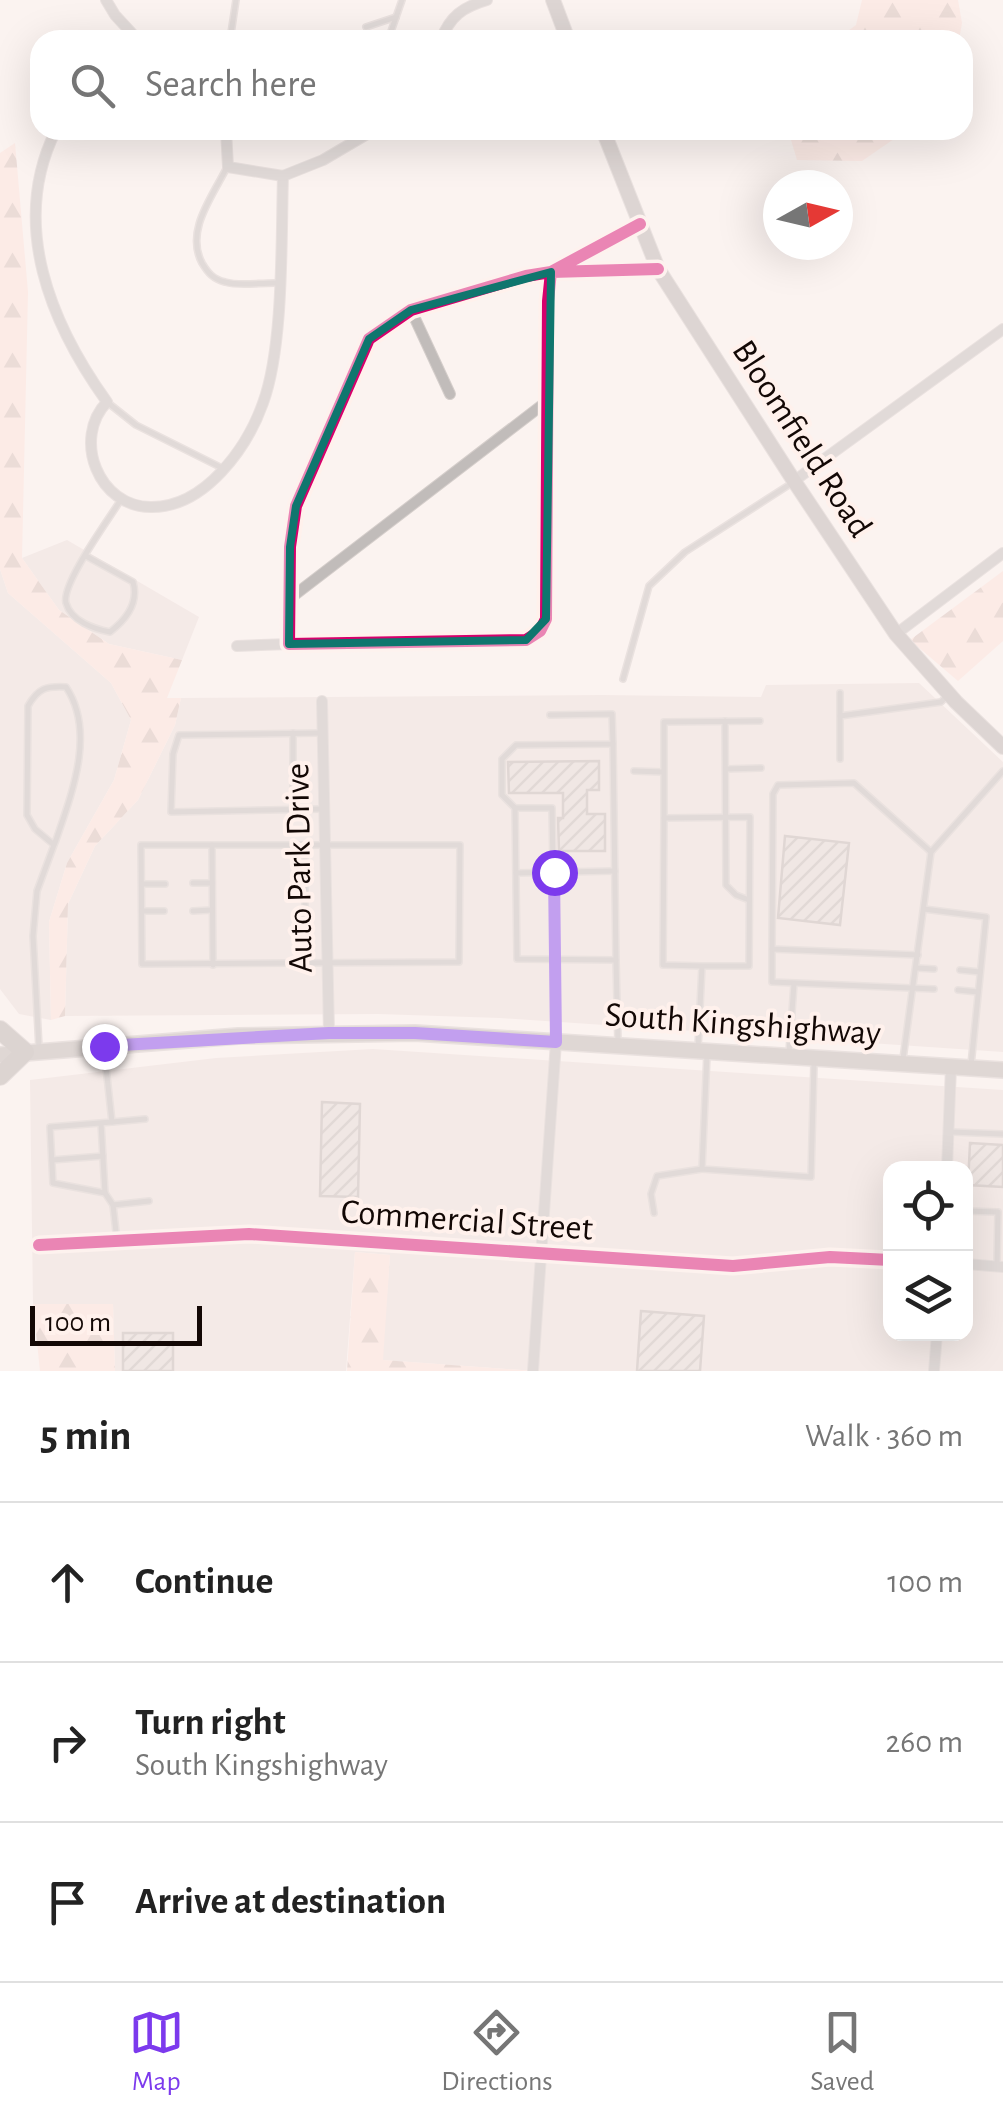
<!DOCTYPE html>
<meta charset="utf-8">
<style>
:root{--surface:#fff;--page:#f6f6f6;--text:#222;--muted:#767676;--line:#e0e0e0;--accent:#7c3aed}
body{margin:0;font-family:"Alegreya Sans",sans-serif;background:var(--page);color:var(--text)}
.controls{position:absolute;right:30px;bottom:30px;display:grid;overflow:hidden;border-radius:20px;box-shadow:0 10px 40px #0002}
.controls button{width:90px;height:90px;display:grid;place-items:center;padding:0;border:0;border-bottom:2px solid var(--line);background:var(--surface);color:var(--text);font:50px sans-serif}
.compass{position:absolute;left:763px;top:170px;width:90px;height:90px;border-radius:50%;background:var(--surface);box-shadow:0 10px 40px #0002;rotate:82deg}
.scale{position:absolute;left:30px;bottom:25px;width:172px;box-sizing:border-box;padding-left:10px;border:5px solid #130805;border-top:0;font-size:28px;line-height:35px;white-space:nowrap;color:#130805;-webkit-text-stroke:8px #fff1ec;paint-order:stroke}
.stop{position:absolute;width:30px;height:30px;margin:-22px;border:8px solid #7c3aed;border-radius:50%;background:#fff}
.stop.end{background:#7c3aed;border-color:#fff;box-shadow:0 2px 10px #0008}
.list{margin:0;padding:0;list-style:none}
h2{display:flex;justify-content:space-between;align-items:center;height:130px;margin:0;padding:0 40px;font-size:42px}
h2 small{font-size:32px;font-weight:400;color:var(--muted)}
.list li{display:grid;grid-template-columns:65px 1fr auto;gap:30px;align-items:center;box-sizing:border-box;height:160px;padding:0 40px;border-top:2px solid var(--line)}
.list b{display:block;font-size:38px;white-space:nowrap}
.list p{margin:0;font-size:32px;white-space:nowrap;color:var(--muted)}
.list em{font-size:32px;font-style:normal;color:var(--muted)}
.icon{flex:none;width:55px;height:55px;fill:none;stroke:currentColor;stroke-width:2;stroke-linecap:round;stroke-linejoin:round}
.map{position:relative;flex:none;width:1003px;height:1371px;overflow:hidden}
.search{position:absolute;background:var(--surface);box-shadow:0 10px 40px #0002;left:30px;right:30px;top:30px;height:110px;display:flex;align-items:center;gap:25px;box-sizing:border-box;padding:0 35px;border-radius:30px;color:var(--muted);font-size:38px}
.sheet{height:610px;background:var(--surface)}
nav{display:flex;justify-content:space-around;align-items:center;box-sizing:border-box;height:140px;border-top:2px solid var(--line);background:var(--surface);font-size:28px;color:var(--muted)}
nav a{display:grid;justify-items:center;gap:5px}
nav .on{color:var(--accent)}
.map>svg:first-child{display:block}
.built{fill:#ece0db;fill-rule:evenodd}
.forest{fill:url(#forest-firs)}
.building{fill:url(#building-hatch);stroke:#bfb5b2;stroke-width:2.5}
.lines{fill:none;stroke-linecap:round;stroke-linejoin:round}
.lane-casing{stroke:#d5cecb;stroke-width:8}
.street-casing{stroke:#d5cecb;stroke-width:12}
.secondary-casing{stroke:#d5cecb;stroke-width:16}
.primary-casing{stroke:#d5cecb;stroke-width:18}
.highway-casing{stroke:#d5cecb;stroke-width:20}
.lane{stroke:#c1bcba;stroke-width:5}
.street{stroke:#c1bcba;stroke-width:10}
.secondary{stroke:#b8b2af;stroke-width:14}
.primary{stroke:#bcb5b2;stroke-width:15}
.highway{stroke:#b6afac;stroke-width:18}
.cycleway-casing{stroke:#fff1ec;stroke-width:19}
.cycleway{stroke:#d6006c;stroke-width:12}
.route{stroke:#7c3aed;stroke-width:12}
.marked{fill:none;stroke:#0f766e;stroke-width:8;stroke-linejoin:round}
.labels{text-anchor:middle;stroke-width:8;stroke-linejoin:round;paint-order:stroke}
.street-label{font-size:35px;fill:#130805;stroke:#fff1ec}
</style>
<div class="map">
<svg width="1003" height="1371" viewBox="0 0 1003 1371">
<defs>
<pattern id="forest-firs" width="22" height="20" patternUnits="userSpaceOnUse" patternTransform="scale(2.5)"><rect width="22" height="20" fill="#fce2d9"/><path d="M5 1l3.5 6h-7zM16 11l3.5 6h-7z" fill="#d7c0b9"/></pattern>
<pattern id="building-hatch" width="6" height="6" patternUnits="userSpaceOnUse" patternTransform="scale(2.5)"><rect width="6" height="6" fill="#e3dad6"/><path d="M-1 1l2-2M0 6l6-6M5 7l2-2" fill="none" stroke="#c2bab6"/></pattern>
</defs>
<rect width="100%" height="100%" fill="#fbf3f0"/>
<g class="built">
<path d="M67,540L199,617L182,660L109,644L59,610L22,558Z"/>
<path d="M0,569L8,593L111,683L131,720L114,780L67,863L49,922L51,1020L19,1014L0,989Z"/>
<path d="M919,683L1003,762V1052L500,1018L378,1014L65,1016L68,904L95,846L138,800L175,725L181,698L602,695L761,697L766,685Z"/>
<path d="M373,1049L1003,1090V1371H535L382,1360L390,1255L355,1252L346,1371H115L113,1304H33L30,1080L216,1058ZM890,1168H966V1334H890Z"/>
</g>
<g class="forest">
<path d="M862,0H958L962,23L959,40H836L856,25Z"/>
<path d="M788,130H907L862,161L797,160Z"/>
<path d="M15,143L28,292L22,558L59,610L109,644L182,660L167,698H181L175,725L138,800L95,846L68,904L65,1016L51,1020L49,922L67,863L114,780L131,720L111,683L8,593L0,569V153Z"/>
<path d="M1003,571V641L958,681L910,640Z"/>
<path d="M355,1252L390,1255L383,1360L535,1371H347Z"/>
<path d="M33,1304H113L115,1371H40Z"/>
</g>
<g class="building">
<path d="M599,761V790H587V814H605V851H559L558,818H563V793H509L508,762Z"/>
<path d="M785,836L849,843L840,925L778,918Z"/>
<path d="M322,1102L360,1104L358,1197L320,1196Z"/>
<path d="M970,1143L1003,1145V1187L968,1185Z"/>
<path d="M641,1311L704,1316L700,1371H637Z"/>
<rect x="123" y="1333" width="50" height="38"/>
</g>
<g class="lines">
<defs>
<g id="lane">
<path d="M366,27L396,17"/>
<path d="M230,40L236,0"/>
<path d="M388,40L402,0"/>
<path d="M226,169C212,197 185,231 202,263C208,273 213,279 225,282C242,287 261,282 279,283"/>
<path d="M107,402L136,425L222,468"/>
<path d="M86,556L133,582C139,603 127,619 110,632C94,629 71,621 66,603C61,584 109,519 120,501"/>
<path d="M623,679L649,586L685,552L792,483"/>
<path d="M840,693V716"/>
<path d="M550,715L612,714L613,744L516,745L502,759V795L515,808L517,959L616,960L618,1043"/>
<path d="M725,721L726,885L736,895L749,900"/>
<path d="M320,733L179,735L173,754L171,812L322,809"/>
<path d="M613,744L616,960"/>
<path d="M840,759V716L941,702L947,696"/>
<path d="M726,769L761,768"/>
<path d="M634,771L663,772"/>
<path d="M515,808H552L556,1039"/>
<path d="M293,810V733"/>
<path d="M664,818V722L760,721"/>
<path d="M141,845H460L459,962L142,964Z"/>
<path d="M212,845L213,965"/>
<path d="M516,873L615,871"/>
<path d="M193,883H212"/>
<path d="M143,884H165"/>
<path d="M924,909L986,917L971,1065"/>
<path d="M142,911H164"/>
<path d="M193,911L212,910"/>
<path d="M772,949V982L934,989"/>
<path d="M918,955L772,949L773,794L778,785L854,783L931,852"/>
<path d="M305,964V845"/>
<path d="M917,968L934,969"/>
<path d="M960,970L980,972"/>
<path d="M958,990L978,992"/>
<path d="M39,1048L33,936L37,891L54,845L56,840C72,793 96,732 66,687C46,686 38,688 28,706L27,815L35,829L54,845"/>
<path d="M698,1048L702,966H749L750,817L664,818L663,965L702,966"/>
<path d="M789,1053L794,984"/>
<path d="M707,1054L702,1169L811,1177L814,1063"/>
<path d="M903,1059L931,852L1003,771"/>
<path d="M112,1122L145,1119"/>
<path d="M101,1123L105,1193L53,1183L50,1127L112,1122L104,1049"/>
<path d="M951,1132L1003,1134"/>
<path d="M52,1160L103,1156"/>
<path d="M105,1193L113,1205L117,1241"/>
<path d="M113,1205L149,1201"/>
<path d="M966,1211L998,1212L997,1264"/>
<path d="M654,1213L651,1194L657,1176L702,1169"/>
</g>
<g id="street">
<path d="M106,0L115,15L138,40"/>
<path d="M441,40C450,16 463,7 487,0"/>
<path d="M56,130C9,224 51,324 107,402C72,438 98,508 152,507C205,507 247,448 263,403C284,346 281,239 283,176"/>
<path d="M226,130L228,167L283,176L323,160L374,130"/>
<path d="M640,224L551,272L548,301L546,619L540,631L526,640L289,644L290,547L296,506L369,339L411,310L526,276L551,272L658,269"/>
<path d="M411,310L450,394"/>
<path d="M794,481L1003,329"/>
<path d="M288,600L550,399"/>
<path d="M896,634L1003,553"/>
<path d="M237,646L289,644"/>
<path d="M322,701L329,1033"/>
<path d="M947,1168L951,1067"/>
<path d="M39,1245L249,1234L733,1266L830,1257L890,1260"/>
<path d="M966,1264L1003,1267"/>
<path d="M533,1370L556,1042"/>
<path d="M934,1371L937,1334"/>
</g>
<g id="secondary">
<path d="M553,0L568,40"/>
<path d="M603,130L658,269L794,481L896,634L956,702L1003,747"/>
</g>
<path id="primary" d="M0,1055L238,1036L415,1033L1003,1070"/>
<path id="highway" d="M0,1030L25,1052L0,1076"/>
</defs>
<use href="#lane" class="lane-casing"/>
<use href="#street" class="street-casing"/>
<use href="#secondary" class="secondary-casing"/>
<use href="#primary" class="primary-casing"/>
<use href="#highway" class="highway-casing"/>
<use href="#lane" class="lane"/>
<use href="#street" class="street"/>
<use href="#secondary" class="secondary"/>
<use href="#primary" class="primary"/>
<use href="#highway" class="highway"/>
<defs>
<g id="cycleway">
<path d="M640,224L551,272L548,301L546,619L540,631L526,640L289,644L290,547L296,506L369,339L411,310L526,276L551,272L658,269"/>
<path d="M39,1245L249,1234L733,1266L830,1257L890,1260"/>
</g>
</defs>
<use href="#cycleway" class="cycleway-casing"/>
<use href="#cycleway" class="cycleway"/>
</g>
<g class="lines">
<path class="route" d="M104,1046L329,1033H415L556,1042L554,872"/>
</g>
<path d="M0 0H1003V1371H0ZM551,272L546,619L526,640L289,644L290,547L296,506L369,339L411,310Z" fill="#fbf3f0" fill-opacity=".55" fill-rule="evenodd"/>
<path class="marked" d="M551,272L546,619L526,640L289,644L290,547L296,506L369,339L411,310Z"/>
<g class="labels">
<g class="street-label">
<text transform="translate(803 438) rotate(57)" y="12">Bloomfield Road</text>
<text transform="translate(298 868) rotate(-91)" y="12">Auto Park Drive</text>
<text transform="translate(743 1023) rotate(4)" y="12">South Kingshighway</text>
<text transform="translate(467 1219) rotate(4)" y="12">Commercial Street</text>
</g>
</g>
</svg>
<div class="controls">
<button><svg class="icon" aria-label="locate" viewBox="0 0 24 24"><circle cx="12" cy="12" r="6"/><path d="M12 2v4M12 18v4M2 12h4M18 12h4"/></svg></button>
<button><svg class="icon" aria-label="layers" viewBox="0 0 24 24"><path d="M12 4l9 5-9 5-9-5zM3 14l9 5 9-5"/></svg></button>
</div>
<svg class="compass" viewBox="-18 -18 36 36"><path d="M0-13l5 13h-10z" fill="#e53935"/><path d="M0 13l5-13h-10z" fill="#767676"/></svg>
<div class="scale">100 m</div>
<div class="stop" style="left:554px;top:872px"></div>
<div class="stop end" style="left:104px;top:1046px"></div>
<div class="search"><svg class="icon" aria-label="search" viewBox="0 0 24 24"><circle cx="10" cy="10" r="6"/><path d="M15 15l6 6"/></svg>Search here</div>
</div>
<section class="sheet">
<h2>5 min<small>Walk · 360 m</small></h2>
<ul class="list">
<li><svg class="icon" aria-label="ahead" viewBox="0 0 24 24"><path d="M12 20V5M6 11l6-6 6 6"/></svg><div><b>Continue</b></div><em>100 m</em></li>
<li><svg class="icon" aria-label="right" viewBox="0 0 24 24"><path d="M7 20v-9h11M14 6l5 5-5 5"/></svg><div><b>Turn right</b><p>South Kingshighway</p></div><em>260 m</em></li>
<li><svg class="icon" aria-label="arrive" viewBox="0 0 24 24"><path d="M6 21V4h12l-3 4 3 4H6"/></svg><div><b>Arrive at destination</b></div></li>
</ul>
</section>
<nav>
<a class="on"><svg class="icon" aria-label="map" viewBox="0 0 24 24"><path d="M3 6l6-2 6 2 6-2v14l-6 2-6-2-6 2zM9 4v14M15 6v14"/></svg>Map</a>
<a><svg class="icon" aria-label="directions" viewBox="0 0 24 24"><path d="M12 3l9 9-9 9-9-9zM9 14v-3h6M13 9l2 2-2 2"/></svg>Directions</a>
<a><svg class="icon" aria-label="saved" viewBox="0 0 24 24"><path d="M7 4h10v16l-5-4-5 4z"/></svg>Saved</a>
</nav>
